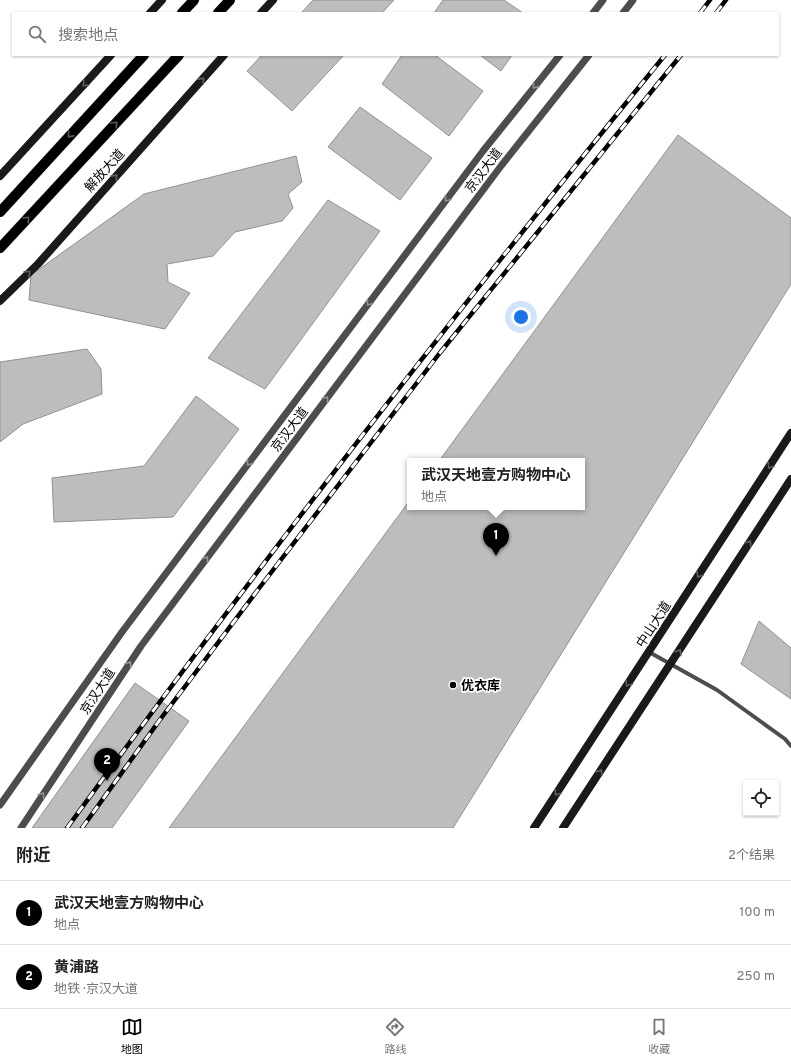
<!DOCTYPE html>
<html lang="zh">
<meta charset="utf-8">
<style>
:root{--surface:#fff;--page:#f2f2f2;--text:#222;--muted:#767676;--line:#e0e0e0;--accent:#000}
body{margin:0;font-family:Overpass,"Noto Sans SC",sans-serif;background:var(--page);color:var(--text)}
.controls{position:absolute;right:12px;bottom:12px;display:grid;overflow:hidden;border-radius:0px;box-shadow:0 1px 3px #0004}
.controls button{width:36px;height:36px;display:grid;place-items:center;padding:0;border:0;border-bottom:1px solid var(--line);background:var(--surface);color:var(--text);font:20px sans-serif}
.you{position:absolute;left:521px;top:317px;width:14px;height:14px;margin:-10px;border:3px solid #fff;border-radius:50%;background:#1a73e8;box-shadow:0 0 0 6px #1a73e833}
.badge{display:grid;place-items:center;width:26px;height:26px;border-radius:50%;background:var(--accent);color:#fff;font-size:13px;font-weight:700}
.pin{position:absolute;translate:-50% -33px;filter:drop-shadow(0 1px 2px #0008)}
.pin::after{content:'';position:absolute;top:21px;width:14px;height:12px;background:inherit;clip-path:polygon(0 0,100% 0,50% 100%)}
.popup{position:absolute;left:407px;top:458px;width:178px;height:52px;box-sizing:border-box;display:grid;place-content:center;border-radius:0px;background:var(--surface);filter:drop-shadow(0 1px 3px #0005);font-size:13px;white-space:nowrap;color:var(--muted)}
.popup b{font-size:15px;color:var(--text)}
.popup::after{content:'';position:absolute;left:50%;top:100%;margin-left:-8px;border:8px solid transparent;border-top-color:var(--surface)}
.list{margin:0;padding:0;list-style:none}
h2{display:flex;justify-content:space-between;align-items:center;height:52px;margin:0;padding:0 16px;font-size:17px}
h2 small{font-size:13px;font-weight:400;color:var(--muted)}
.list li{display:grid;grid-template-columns:26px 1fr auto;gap:12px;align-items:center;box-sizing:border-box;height:64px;padding:0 16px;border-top:1px solid var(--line)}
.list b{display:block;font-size:15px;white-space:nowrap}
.list p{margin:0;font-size:13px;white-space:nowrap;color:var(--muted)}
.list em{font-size:13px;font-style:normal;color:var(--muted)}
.icon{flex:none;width:22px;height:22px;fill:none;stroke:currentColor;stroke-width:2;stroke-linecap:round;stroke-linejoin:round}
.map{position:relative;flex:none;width:791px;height:828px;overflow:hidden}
.search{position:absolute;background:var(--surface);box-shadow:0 1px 3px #0004;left:12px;right:12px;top:12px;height:44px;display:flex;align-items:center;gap:10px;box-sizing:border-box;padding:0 14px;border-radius:0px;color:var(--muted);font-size:15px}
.sheet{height:180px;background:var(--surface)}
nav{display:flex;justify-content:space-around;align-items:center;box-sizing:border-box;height:56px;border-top:1px solid var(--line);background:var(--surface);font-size:11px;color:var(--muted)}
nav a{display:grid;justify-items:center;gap:2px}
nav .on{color:var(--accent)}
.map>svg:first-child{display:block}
.building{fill:#bdbdbd;stroke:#919191}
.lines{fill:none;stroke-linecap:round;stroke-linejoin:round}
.primary-casing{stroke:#dbdbdb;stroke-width:11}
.minor{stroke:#4d4d4d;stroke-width:4}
.tertiary{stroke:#4d4d4d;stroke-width:7}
.secondary{stroke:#1a1a1a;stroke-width:8}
.primary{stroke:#000;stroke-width:10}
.rail-casing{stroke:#000;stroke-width:4.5}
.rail{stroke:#fff;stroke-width:3;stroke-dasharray:9;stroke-linecap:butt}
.oneway{stroke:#5f5f5f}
.oneway2{stroke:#949494}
.oneway3{stroke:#595959}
.poi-dot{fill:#000;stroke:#fff;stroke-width:1.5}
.labels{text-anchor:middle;stroke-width:3.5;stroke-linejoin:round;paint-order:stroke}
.street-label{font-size:13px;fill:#000;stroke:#fff}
.poi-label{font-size:13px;font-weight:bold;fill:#000;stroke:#fff;text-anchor:start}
</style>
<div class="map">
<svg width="791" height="828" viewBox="0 0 791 828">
<rect width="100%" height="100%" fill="#fff"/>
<g class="building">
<path d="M313,0H394L382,13H301Z"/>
<path d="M443,0H504L523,13H434Z"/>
<path d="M262,55H344L292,111L247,71Z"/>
<path d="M402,55H435L483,91L449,136L382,84Z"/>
<path d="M480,55H512L501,71Z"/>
<path d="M360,107L432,158L400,200L328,147Z"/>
<path d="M678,135L791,218V284L453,828H169L410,500V507H582V461H439Z"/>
<path d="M296,156L302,182L288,194L293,208L282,221L235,232L213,256L167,264L168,282L190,293L165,329L29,300L31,275L144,194Z"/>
<path d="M328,200L380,231L265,389L208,358Z"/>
<path d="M87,349L101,369L102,394L23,424L0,442V362Z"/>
<path d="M196,396L239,429L173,517L54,522L52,478L144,466Z"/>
<path d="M759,621L791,648V699L741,664Z"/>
<path d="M135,683L189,721L112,828H32Z"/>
</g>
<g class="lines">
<defs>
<g id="primary">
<path d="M182,13L194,0"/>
<path d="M218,13L230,0"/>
<path d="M0,212L144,55"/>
<path d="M0,248L179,55"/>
</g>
</defs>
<use href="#primary" class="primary-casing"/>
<path class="minor" d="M649,652L717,690L785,739L791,746"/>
<g class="tertiary">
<path d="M593,13L603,0"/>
<path d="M623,13L633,0"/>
<path d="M0,805L122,632L483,151L560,55"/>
<path d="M21,828L141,646L501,166L589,55"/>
</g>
<g class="secondary">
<path d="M150,13L162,0"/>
<path d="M261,13L273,0"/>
<path d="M0,176L111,55"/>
<path d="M0,301L38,264L224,55"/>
<path d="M534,828L791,433"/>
<path d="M563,828L791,479"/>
</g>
<use href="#primary" class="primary"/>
<defs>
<g id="rail">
<path d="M700,13L710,0"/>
<path d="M716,13L726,0"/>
<path d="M67,828C259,564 459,308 665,55"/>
<path d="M82,828L159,721L260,587L439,354L681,55"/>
</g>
</defs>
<use href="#rail" class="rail-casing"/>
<use href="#rail" class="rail"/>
</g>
<defs><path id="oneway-chevron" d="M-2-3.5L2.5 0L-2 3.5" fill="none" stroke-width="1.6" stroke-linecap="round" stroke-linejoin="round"/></defs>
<g class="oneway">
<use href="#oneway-chevron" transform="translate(202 80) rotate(-48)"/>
<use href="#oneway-chevron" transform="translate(85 84) rotate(133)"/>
<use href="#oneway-chevron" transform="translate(115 177) rotate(-48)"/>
<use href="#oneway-chevron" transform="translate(28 273) rotate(-44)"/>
<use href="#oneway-chevron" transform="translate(770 466) rotate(123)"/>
<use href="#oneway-chevron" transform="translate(749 543) rotate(-57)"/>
<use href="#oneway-chevron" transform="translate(699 575) rotate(123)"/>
<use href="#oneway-chevron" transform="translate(679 652) rotate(-57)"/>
<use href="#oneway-chevron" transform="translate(628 684) rotate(123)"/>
<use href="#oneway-chevron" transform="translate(600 772) rotate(-57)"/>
<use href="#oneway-chevron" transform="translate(557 793) rotate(123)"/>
</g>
<g class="oneway2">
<use href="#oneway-chevron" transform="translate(535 86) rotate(129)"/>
<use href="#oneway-chevron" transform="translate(447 199) rotate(127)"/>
<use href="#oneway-chevron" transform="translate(369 303) rotate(127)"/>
<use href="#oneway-chevron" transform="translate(326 399) rotate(-53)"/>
<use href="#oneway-chevron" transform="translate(249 463) rotate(127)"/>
<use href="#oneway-chevron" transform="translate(206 559) rotate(-53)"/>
<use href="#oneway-chevron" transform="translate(129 664) rotate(-57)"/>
<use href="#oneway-chevron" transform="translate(42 795) rotate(-57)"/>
</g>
<g class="oneway3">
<use href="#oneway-chevron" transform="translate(115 124) rotate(-47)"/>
<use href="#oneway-chevron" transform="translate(70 135) rotate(132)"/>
<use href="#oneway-chevron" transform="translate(27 219) rotate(-47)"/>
</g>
<circle class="poi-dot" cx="453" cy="685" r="4"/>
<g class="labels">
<g class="street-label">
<text transform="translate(104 170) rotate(-48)" y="5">解放大道</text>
<text transform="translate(483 170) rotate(-53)" y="5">京汉大道</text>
<text transform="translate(289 429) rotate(-53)" y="5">京汉大道</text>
<text transform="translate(653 624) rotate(-57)" y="5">中山大道</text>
<text transform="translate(97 691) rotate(-57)" y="5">京汉大道</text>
</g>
<g class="poi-label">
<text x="461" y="690">优衣库</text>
</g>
</g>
</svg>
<div class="controls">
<button><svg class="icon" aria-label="locate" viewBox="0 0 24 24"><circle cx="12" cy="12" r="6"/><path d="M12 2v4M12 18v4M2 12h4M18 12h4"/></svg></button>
</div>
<div class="you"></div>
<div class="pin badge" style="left:496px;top:556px">1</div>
<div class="popup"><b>武汉天地壹方购物中心</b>地点</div>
<div class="pin badge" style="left:107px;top:781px">2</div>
<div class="search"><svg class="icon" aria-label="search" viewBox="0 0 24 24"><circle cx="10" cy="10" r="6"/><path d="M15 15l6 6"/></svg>搜索地点</div>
</div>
<section class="sheet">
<h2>附近<small>2个结果</small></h2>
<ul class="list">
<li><span class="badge">1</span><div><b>武汉天地壹方购物中心</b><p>地点</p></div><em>100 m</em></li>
<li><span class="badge">2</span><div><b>黄浦路</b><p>地铁 · 京汉大道</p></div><em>250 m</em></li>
</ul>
</section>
<nav>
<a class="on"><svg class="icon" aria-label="map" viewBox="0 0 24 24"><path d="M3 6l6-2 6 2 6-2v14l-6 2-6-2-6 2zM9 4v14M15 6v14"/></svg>地图</a>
<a><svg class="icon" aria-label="directions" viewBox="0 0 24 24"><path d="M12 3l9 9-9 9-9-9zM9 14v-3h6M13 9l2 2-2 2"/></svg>路线</a>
<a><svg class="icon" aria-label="saved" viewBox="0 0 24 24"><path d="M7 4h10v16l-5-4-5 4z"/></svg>收藏</a>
</nav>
